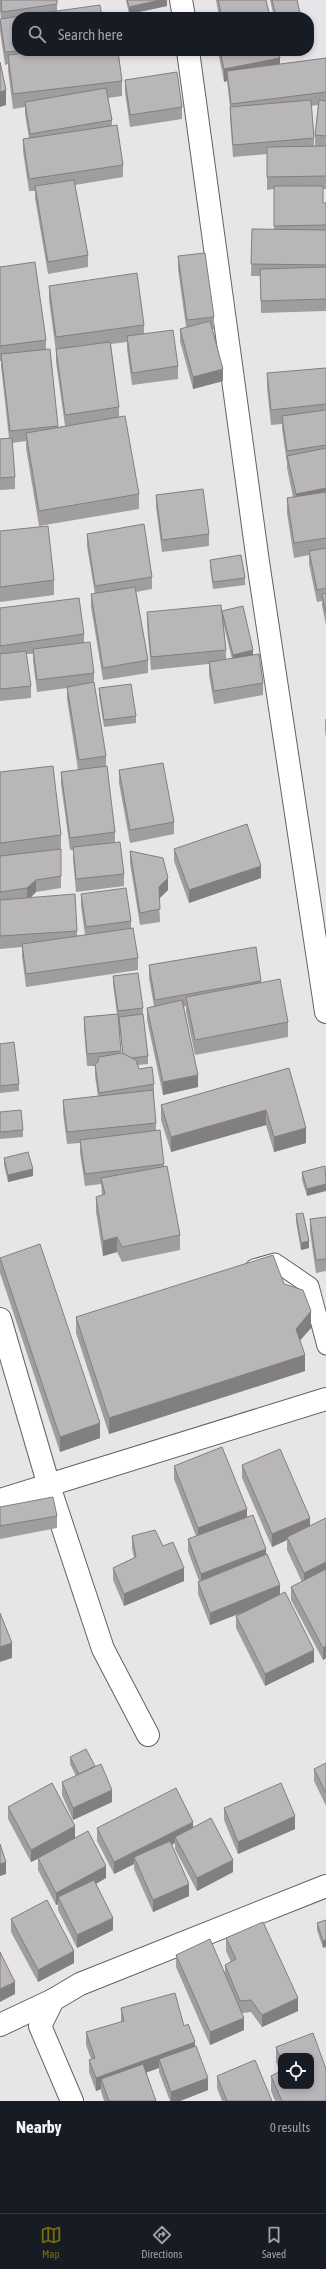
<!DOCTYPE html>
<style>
:root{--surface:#171b24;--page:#20242c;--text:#f1f3f6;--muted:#9ea1a6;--line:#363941;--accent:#756d09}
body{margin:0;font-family:"Asap Condensed",sans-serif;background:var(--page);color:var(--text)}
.controls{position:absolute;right:12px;bottom:12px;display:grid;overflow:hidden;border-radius:8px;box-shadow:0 2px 6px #0003}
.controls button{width:36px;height:36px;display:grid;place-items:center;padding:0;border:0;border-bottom:1px solid var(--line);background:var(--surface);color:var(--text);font:20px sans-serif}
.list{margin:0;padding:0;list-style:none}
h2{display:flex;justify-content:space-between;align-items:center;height:52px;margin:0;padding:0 16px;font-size:17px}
h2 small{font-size:13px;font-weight:400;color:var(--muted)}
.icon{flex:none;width:22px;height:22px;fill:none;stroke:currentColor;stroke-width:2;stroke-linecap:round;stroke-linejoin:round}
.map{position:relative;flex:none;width:326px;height:2101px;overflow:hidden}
.search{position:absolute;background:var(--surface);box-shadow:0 2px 6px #0003;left:12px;right:12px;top:12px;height:44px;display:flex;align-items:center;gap:10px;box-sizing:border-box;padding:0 14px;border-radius:16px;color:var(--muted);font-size:15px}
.sheet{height:112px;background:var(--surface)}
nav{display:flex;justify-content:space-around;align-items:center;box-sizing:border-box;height:56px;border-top:1px solid var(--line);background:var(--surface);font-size:11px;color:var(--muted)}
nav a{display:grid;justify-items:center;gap:2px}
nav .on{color:var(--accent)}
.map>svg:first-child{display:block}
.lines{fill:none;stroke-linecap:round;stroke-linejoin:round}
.service-casing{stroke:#636163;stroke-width:19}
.minor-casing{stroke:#636163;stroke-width:24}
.service{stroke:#fff;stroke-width:17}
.minor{stroke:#fff;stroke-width:22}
.wall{fill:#9f9d9f;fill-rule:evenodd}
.shaded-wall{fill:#827f82}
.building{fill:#b9b6b9;stroke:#827f82}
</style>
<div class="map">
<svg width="326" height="2101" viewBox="0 0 326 2101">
<rect width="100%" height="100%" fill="#e8e5e8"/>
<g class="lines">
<defs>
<path id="service" d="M254,1268L275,1262L310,1286L326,1346"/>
<g id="minor">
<path d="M181,0L184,17"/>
<path d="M188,51L258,562L326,1012"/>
<path d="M0,1319L49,1486L103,1649L148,1735"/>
<path d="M0,1500L326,1399"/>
<path d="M0,2025L53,2000"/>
<path d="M72,2101L40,2026L53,2000L80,1984L326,1886"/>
</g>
</defs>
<use href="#service" class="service-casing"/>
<use href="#minor" class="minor-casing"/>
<use href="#service" class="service"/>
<use href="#minor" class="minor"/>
</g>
<g class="wall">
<path d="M0,0H57V11L17,17V51H118L122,81V96L108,98L112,120V126L123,165V177L75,185L88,255V267L48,274L35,198V191H29L23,151V139L29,138L25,114V107L13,109L8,70V64L5,65L0,31V19H1L0,11Z"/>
<path d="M126,0H167V6L129,14Z"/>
<path d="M216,0H266L270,17H219Z"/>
<path d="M270,0H297L301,17H274Z"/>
<path d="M218,51H278L280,64L326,58V189H323V203H326V311L261,313L260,276H251L252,229H274V189L267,190V154L233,157L230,119V107L227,81L224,82ZM318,105L315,135V147H314V138L311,106Z"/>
<path d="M125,80L182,107V119L130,127L125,92Z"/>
<path d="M178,256L214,317V329H212L223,381L193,389L180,341V329L186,327L178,269Z"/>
<path d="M0,267L46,340V349H50L58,427L65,426L56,362V352L49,300V286L144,325V334L178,366V379L132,385L127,349V342L111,344L119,407V417L139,494V509L39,526L26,448V441L12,443L15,477V489L0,490V439L9,438L1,366V361H0Z"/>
<path d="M326,368V625L322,606V601L317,602L309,564V555L294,558L287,513V498L293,497L287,468V463L282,429V424L271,425L267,388V373Z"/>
<path d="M156,495L209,534V546L162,552L156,507Z"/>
<path d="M0,531L54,580V595L0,602Z"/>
<path d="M87,534L152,577V589L136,592L148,660V673L103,680L91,607V594H95L87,546Z"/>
<path d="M210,560L245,578V585L213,589L210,567Z"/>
<path d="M0,608L84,634V643L94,673V685L106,756V766L115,832V843L124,874V886L76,892L73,859V850H70L61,784V772L78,770L67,699V688L37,692L33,661V654H26L31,686V698L0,701Z"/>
<path d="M222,611L253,655L263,683V695L214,704L209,675V664L151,670L147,625V612L222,614ZM223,622L232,659L226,660V650Z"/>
<path d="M99,688L136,716V723L104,727L99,696Z"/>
<path d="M325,719H326V737L325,731Z"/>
<path d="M119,770L174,822V834L130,843L119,783Z"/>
<path d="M0,772L61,835V888L36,892L30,898L77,931V936L85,935L81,906V894L131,921V928L138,958V970L26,987L22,956V947L0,949Z"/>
<path d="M174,849L261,878L189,903L174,861Z"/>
<path d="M130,851L168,890L159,898L160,922L140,925L130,863Z"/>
<path d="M256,947L261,982L288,1022V1037L195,1055L186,1012V1006L184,1007L198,1087L163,1095L147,1020V1008L154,1006L149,978V965Z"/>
<path d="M113,976L143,1008V1015L148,1056V1064L138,1065L139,1069L154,1084V1096L156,1123V1131L180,1235V1250L122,1262L117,1252L103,1256L96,1212V1197L102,1195L101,1184L85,1186L80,1153V1143L67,1144L63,1112V1100L98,1096L95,1076V1066H87L84,1029V1017L117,1014L113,984ZM118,1018H119V1024L123,1054L121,1053Z"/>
<path d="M0,1044L19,1084V1091L0,1093Z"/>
<path d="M289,1068L306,1143L274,1152L266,1125L171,1152L161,1120V1105Z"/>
<path d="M0,1112L23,1130V1137L0,1139Z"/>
<path d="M4,1158L33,1176L8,1182L4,1165Z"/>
<path d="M325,1166L307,1196L302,1180V1172Z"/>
<path d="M296,1214L309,1248L301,1250L296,1222Z"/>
<path d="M326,1217V1271L316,1273L310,1232V1219Z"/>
<path d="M0,1258L100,1438L60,1452L0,1273Z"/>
<path d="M284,1284L311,1328L300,1340L305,1371L109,1434L76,1333V1317Z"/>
<path d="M242,1465L310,1526L326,1518V1658L323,1660L291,1600V1587L302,1582L287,1550V1540L272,1547L242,1478Z"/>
<path d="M174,1466L247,1517L266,1555L280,1594L314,1662L265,1686L236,1628V1616L245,1611L210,1625L198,1594V1582L199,1581L188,1551V1539L196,1536L174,1479Z"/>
<path d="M0,1507L57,1516V1528L0,1539Z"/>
<path d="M132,1536L163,1546L184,1581L124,1606L113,1580V1568L134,1558L132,1548Z"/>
<path d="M70,1757L95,1767L112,1802L73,1820L62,1795V1782L76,1776L70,1764Z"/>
<path d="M326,1763V1806L314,1781V1769Z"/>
<path d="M8,1807L75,1838L106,1878L96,1884L113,1930L77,1948L58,1910V1904L56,1905L38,1870V1859L31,1862L8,1819Z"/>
<path d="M224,1808L295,1829L238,1854L224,1820Z"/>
<path d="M193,1827L233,1872L197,1891L175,1849V1843L171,1845L189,1896L153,1912L134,1869V1864L114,1874L97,1841V1828Z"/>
<path d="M11,1919L74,1963L38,1982L11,1932Z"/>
<path d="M326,1920L323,1948L317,1930V1923Z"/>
<path d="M226,1938L298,2011L262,2027L251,2012L242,2013L244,2030L210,2045L176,1967V1955L225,1974V1965L231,1962L226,1951Z"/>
<path d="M121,2008L184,2026L195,2046L208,2090L180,2101H170L159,2072V2068L146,2072L156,2101H104L101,2091V2089L96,2091L89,2072V2060L91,2059L86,2045V2032L121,2022Z"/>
<path d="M276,2047L326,2101H275L271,2091V2076L280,2072L276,2062ZM281,2056L311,2086H281Z"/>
<path d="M217,2076L272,2101H222L217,2088Z"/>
</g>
<g class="shaded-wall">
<path d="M160,0H167V6L129,14V7Z"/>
<path d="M280,58V70L227,71V81L224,82V69Z"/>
<path d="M6,90V105L0,107V92Z"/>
<path d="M223,369V381L193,389V377Z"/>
<path d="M326,488V500L296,506V494Z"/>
<path d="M253,650V658L233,662V655Z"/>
<path d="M261,866V878L189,903V890Z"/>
<path d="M168,878V890L159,899V887Z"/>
<path d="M36,880V892L27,901V888Z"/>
<path d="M198,1075V1087L163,1095V1082Z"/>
<path d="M266,1110V1125L171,1152V1137Z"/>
<path d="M306,1128V1143L274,1152V1137Z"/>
<path d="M33,1169V1176L8,1182V1175Z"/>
<path d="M326,1184V1191L307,1196V1189Z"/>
<path d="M117,1237V1252L103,1256V1241Z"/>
<path d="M309,1241V1248L301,1250V1243Z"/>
<path d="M311,1311V1328L296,1345V1329Z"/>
<path d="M305,1355V1371L109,1434V1418Z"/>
<path d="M100,1423V1438L60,1452V1437Z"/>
<path d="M247,1509V1521L198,1540V1528Z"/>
<path d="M310,1518V1530L287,1537V1540L272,1547V1534Z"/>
<path d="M266,1549V1561L201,1586V1574Z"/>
<path d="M326,1562V1574L304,1585V1573Z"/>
<path d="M184,1568V1581L124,1606V1594Z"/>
<path d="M280,1585V1598L210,1625V1613Z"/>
<path d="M12,1643V1658L0,1662V1647Z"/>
<path d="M326,1646V1658L323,1660V1648Z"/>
<path d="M314,1650V1662L265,1686V1674Z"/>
<path d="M112,1790V1802L73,1820V1808Z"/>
<path d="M295,1816V1829L238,1854V1842Z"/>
<path d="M193,1822V1834L175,1837V1843L137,1863L134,1857V1864L114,1874V1862Z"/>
<path d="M75,1826V1838L31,1862V1850Z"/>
<path d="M233,1860V1872L197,1891V1878Z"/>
<path d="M6,1862V1874L0,1876V1864Z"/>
<path d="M106,1866V1878L61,1903L58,1897V1904L56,1905V1893Z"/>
<path d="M189,1884V1896L153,1912V1900Z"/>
<path d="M113,1918V1930L77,1948V1935Z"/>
<path d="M326,1940V1947L323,1948V1941Z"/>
<path d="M74,1951V1963L38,1982V1970Z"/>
<path d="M15,1982V1994L0,2002V1989Z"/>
<path d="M298,1998V2011L262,2027V2015Z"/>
<path d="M244,2018V2030L210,2045V2032Z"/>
<path d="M195,2042V2054L159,2059V2068L104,2088L101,2079V2089L96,2091V2078Z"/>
<path d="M208,2078V2090L180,2101H171V2092Z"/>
</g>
<g class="building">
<path d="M1,0H57V4L2,12Z"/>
<path d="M127,0H160L129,7Z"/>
<path d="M218,0H266L270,17H222Z"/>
<path d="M272,0H297L301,17H276Z"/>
<path d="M100,5L102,17H17V51L5,52L0,19Z"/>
<path d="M42,51H118L122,81L13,94L8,55Z"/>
<path d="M220,51H278L280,58L224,69Z"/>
<path d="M326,58V92L231,104L227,71Z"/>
<path d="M0,62L6,90L0,92Z"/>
<path d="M177,72L182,107L130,115L125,80Z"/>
<path d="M106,88L112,120L30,134L25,102Z"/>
<path d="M311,100L314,138L233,145L230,107Z"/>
<path d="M319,100L326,101V136L315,135Z"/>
<path d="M117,125L123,165L29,179L23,139Z"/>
<path d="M326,146V176L267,177V147Z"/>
<path d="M74,180L88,255L48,262L35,186Z"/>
<path d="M274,186H323V203H326V225L274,226Z"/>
<path d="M252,229L326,230V265L251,264Z"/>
<path d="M205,253L214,317L187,320L178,256Z"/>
<path d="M35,262L46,340L0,346V267Z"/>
<path d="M326,267V299L261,301L260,269Z"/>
<path d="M137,273L144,325L56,337L49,286Z"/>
<path d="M210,321L223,369L193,377L180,329Z"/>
<path d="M173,330L178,366L132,373L127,336Z"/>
<path d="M110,342L119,407L65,415L56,349Z"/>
<path d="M50,349L58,426L10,431L1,354Z"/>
<path d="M326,368V404L271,410L267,373Z"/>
<path d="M326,410V445L287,451L282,416Z"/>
<path d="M125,416L139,494L39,511L26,433Z"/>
<path d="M12,438L15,477L0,478V439Z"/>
<path d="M326,448V488L296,494L287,456Z"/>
<path d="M203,489L209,534L162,540L156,495Z"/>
<path d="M326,492V538L294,543L287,498Z"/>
<path d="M144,524L152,577L95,586L87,534Z"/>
<path d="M48,526L54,580L0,587V531Z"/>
<path d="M326,548V588L317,590L309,551Z"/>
<path d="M241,555L245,578L213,582L210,560Z"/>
<path d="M135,587L148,660L103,668L91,594Z"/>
<path d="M326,593V613L322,594Z"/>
<path d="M79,598L84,634L0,646V608Z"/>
<path d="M221,605L226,650L151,657L147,612Z"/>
<path d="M243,606L253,650L233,655L222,611Z"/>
<path d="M90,642L94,673L37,680L33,649Z"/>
<path d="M26,651L31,686L0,689V654Z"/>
<path d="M259,654L263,683L214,691L209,662Z"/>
<path d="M94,682L106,756L79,760L67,687Z"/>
<path d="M131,684L136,716L104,720L99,688Z"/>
<path d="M163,763L174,822L130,830L119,770Z"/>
<path d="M53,766L61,835L0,843V772Z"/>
<path d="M107,766L115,832L70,838L61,772Z"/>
<path d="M247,824L261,866L189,890L174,849Z"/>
<path d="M120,842L124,874L76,879L73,847Z"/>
<path d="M61,849V876L36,880L27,888L0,892V856Z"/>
<path d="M130,851L163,858L168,878L159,887L160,909L140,913Z"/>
<path d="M126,888L131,921L86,927L81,894Z"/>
<path d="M75,894L77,931L0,936V900Z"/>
<path d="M133,928L138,958L26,974L22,944Z"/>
<path d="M256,947L261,981L155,1000L149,965Z"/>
<path d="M138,973L143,1008L118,1011L113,976Z"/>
<path d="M280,979L288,1022L195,1040L186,997Z"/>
<path d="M182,1000L198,1075L163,1082L147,1008Z"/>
<path d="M118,1014L121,1051L87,1054L84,1017Z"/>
<path d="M143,1014L148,1056L132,1058L123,1054L119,1017Z"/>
<path d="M14,1042L19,1084L0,1086V1044Z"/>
<path d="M122,1053L136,1060L139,1069L152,1067L154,1084L99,1093L95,1064L98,1062L99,1057Z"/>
<path d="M289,1068L306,1128L274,1137L266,1110L171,1137L161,1105Z"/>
<path d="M153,1090L156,1123L67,1132L63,1100Z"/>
<path d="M21,1110L23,1130L0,1132V1112Z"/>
<path d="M160,1130L164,1164L85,1174L80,1140Z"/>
<path d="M28,1152L33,1169L8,1175L4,1158Z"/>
<path d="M167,1166L180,1235L122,1247L117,1237L103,1241L96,1197L105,1194L101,1178Z"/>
<path d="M325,1166L326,1184L307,1189L302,1172Z"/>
<path d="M303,1213L309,1241L301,1243L296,1214Z"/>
<path d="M326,1217V1259L316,1260L310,1219Z"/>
<path d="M40,1244L100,1423L60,1437L0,1258Z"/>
<path d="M273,1255L284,1284L303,1290L311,1311L296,1329L305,1355L109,1418L76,1317Z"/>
<path d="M222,1447L247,1509L198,1528L174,1466Z"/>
<path d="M280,1449L310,1518L272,1534L242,1465Z"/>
<path d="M53,1497L57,1516L0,1526V1507Z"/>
<path d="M253,1515L266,1549L201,1574L188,1539Z"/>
<path d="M326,1518V1562L304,1573L287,1537Z"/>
<path d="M155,1530L163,1546L173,1542L184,1568L124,1594L113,1568L136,1557L132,1536Z"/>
<path d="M267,1554L280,1585L210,1613L198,1582Z"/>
<path d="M326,1569V1646L323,1648L291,1587Z"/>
<path d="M285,1592L314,1650L265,1674L236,1616Z"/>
<path d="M0,1613L12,1643L0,1647Z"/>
<path d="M86,1749L95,1766L79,1774L70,1757Z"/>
<path d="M326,1763V1793L314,1769Z"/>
<path d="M101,1764L112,1790L73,1808L62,1782Z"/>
<path d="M52,1783L75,1826L31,1850L8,1807Z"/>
<path d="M281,1783L295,1816L238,1842L224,1808Z"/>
<path d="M176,1788L193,1822L114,1862L97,1828Z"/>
<path d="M211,1818L233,1860L197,1878L175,1837Z"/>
<path d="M88,1831L106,1866L56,1893L38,1858Z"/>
<path d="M170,1841L189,1884L153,1900L134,1857Z"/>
<path d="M0,1844L6,1862L0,1864Z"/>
<path d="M94,1880L113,1918L77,1935L58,1897Z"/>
<path d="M47,1900L74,1951L38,1970L11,1919Z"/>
<path d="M326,1920V1940L323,1941L317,1923Z"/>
<path d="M263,1922L298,1998L262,2015L251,2000L240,2001L225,1965L236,1959L226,1938Z"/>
<path d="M210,1939L244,2018L210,2032L176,1955Z"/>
<path d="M0,1952L15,1982L0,1989Z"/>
<path d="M175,1993L184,2026L188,2024L195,2042L96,2078L89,2060L95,2058L86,2032L124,2021L121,2008Z"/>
<path d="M313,2033L326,2069V2101H282L271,2076L281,2071V2086H311V2056H281V2061L276,2047Z"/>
<path d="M196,2046L208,2078L171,2092L159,2059Z"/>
<path d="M255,2060L272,2101H227L217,2076Z"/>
<path d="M143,2064L156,2101H109L101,2079Z"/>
</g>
</svg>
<div class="controls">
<button><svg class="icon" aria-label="locate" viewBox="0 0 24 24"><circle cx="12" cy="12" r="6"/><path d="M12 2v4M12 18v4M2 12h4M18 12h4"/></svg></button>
</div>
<div class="search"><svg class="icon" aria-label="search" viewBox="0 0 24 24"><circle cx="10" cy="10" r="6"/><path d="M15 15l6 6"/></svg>Search here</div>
</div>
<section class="sheet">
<h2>Nearby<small>0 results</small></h2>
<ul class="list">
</ul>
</section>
<nav>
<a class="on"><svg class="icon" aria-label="map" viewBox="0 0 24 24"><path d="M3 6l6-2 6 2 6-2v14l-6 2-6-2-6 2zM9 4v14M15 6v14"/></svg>Map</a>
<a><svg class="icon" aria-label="directions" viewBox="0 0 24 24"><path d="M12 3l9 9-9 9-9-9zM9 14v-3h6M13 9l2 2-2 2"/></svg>Directions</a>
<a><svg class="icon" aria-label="saved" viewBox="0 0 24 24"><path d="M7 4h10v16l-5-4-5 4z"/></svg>Saved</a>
</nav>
